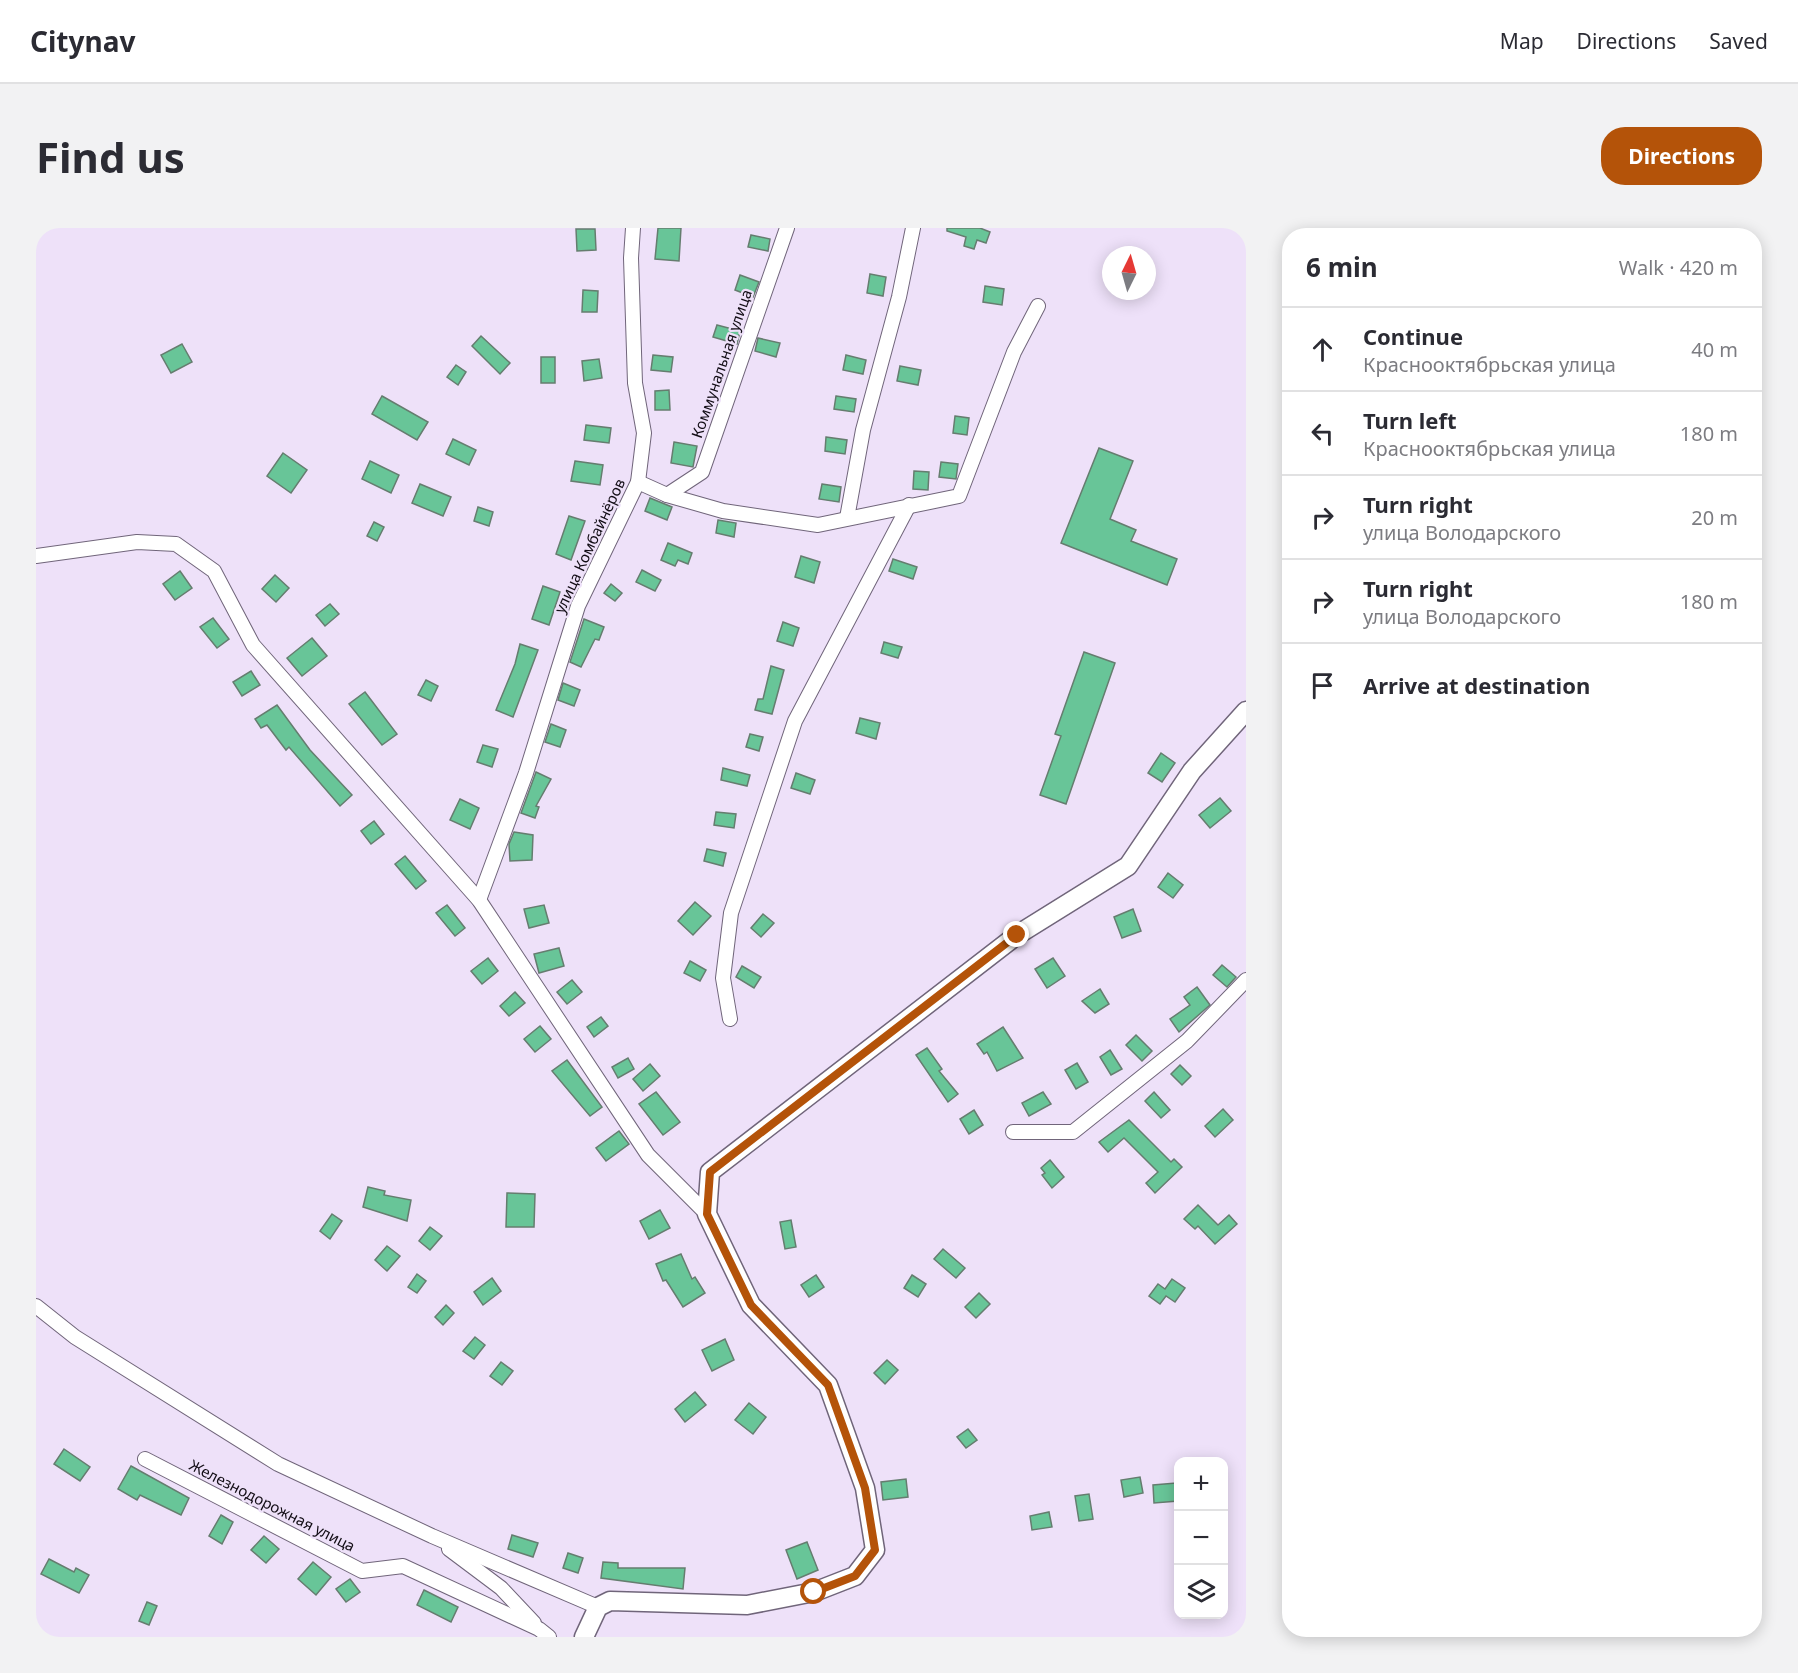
<!DOCTYPE html>
<meta charset="utf-8">
<style>
:root{--surface:#fff;--page:#f2f2f3;--text:#2b2b33;--muted:#7c7c81;--line:#e1e1e2;--accent:#b45309}
body{margin:0;font-family:"Noto Sans",sans-serif;background:var(--page);color:var(--text)}
.controls{position:absolute;right:18px;bottom:18px;display:grid;overflow:hidden;border-radius:12px;box-shadow:0 3px 15px #0003}
.controls button{width:54px;height:54px;display:grid;place-items:center;padding:0;border:0;border-bottom:2px solid var(--line);background:var(--surface);color:var(--text);font:30px sans-serif}
.compass{position:absolute;left:1066px;top:18px;width:54px;height:54px;border-radius:50%;background:var(--surface);box-shadow:0 3px 15px #0003;rotate:5deg}
.stop{position:absolute;width:18px;height:18px;margin:-14px;border:4px solid #b45309;border-radius:50%;background:#fff}
.stop.end{background:#b45309;border-color:#fff;box-shadow:0 2px 6px #0008}
.list{margin:0;padding:0;list-style:none}
h2{display:flex;justify-content:space-between;align-items:center;height:78px;margin:0;padding:0 24px;font-size:26px}
h2 small{font-size:20px;font-weight:400;color:var(--muted)}
.list li{display:grid;grid-template-columns:39px 1fr auto;gap:18px;align-items:center;box-sizing:border-box;height:84px;padding:0 24px;border-top:2px solid var(--line)}
.list b{display:block;font-size:22px;white-space:nowrap}
.list p{margin:0;font-size:20px;white-space:nowrap;color:var(--muted)}
.list em{font-size:20px;font-style:normal;color:var(--muted)}
.icon{flex:none;width:33px;height:33px;fill:none;stroke:currentColor;stroke-width:2;stroke-linecap:round;stroke-linejoin:round}
.map{position:relative;flex:none;width:1210px;height:1409px;overflow:hidden;border-radius:24px}
header{display:flex;align-items:center;gap:36px;box-sizing:border-box;height:84px;padding:0 30px;background:var(--surface);border-bottom:2px solid var(--line)}
header strong{font-size:28px}
nav{display:flex;gap:33px;margin-inline-start:auto;font-size:21px}
.intro{display:flex;align-items:center;justify-content:space-between;box-sizing:border-box;height:144px;padding:0 36px}
h1{margin:0;font-size:42px}
.button{padding:15px 27px;border-radius:24px;background:var(--accent);color:#fff;font-size:21px;font-weight:700}
main{display:flex;gap:36px;padding:0 36px}
aside{flex:1;background:var(--surface);border-radius:24px;box-shadow:0 3px 15px #0003}
.map>svg:first-child{display:block}
.building{fill:#68c598;stroke:#657d6f;stroke-width:1.5}
.lines{fill:none;stroke-linecap:round;stroke-linejoin:round}
.minor-casing{stroke:#70657a;stroke-width:16}
.tertiary-casing{stroke:#70657a;stroke-width:21}
.minor{stroke:#fff;stroke-width:14}
.tertiary{stroke:#fff;stroke-width:18}
.route{stroke:#b45309;stroke-width:8}
.labels{text-anchor:middle;stroke-width:4.5;stroke-linejoin:round;paint-order:stroke}
.street-label{font-size:15px;fill:#110c14;stroke:#eee1f9}
</style>
<header>
<strong>Citynav</strong>
<nav><a>Map</a><a>Directions</a><a>Saved</a></nav>
</header>
<div class="intro"><h1>Find us</h1><a class="button">Directions</a></div>
<main>
<div class="map">
<svg width="1210" height="1409" viewBox="0 0 1210 1409">
<rect width="100%" height="100%" fill="#eee1f9"/>
<g class="building">
<path d="M622,0H645L643,33L619,31Z"/>
<path d="M911,0H944L954,4L950,15L941,12L938,21L928,18L930,9L911,3Z"/>
<path d="M540,1H559L560,22L541,23Z"/>
<path d="M715,7L734,11L732,23L712,19Z"/>
<path d="M834,46L850,49L847,68L831,65Z"/>
<path d="M704,47L723,54L717,69L699,62Z"/>
<path d="M949,58L968,61L966,77L947,74Z"/>
<path d="M547,62L562,63L561,84H546Z"/>
<path d="M681,97L704,103L701,116L677,109Z"/>
<path d="M445,108L474,135L464,146L436,118Z"/>
<path d="M722,110L744,115L740,129L719,123Z"/>
<path d="M146,116L156,134L135,145L125,127Z"/>
<path d="M617,127L637,129L635,144L615,142Z"/>
<path d="M810,127L830,132L827,146L807,142Z"/>
<rect x="505" y="129" width="14" height="26"/>
<path d="M563,131L566,150L548,153L546,133Z"/>
<path d="M420,137L430,144L422,157L411,149Z"/>
<path d="M864,138L885,142L882,157L861,153Z"/>
<path d="M633,162L634,182H619V163Z"/>
<path d="M346,168L392,194L381,212L336,186Z"/>
<path d="M800,168L820,171L818,184L798,181Z"/>
<path d="M919,188L933,190L931,207L917,205Z"/>
<path d="M550,197L575,200L573,215L548,212Z"/>
<path d="M790,209L811,212L809,226L789,223Z"/>
<path d="M417,211L440,222L433,237L410,226Z"/>
<path d="M638,214L661,218L657,239L635,235Z"/>
<path d="M1063,220L1097,233L1074,291L1100,302L1095,313L1141,331L1131,357L1025,315Z"/>
<path d="M247,225L271,242L255,265L231,248Z"/>
<path d="M334,233L363,247L355,265L326,251Z"/>
<path d="M539,233L567,237L564,257L535,253Z"/>
<path d="M905,234L922,236L920,251L903,249Z"/>
<path d="M878,243L893,244L892,262L877,261Z"/>
<path d="M384,256L415,269L407,288L376,275Z"/>
<path d="M786,256L805,259L803,274L783,271Z"/>
<path d="M614,270L636,279L631,292L609,283Z"/>
<path d="M442,279L457,284L453,298L438,293Z"/>
<path d="M533,288L549,293L535,332L520,326Z"/>
<path d="M682,292L700,295L698,309L680,305Z"/>
<path d="M338,294L348,299L341,313L331,308Z"/>
<path d="M632,315L656,325L652,336L642,332L639,338L625,332Z"/>
<path d="M765,328L784,334L778,355L759,349Z"/>
<path d="M857,331L881,339L877,351L853,343Z"/>
<path d="M606,342L625,352L619,363L600,354Z"/>
<path d="M144,343L156,360L139,372L127,356Z"/>
<path d="M239,347L253,360L240,374L226,361Z"/>
<path d="M575,356L586,365L579,373L568,365Z"/>
<path d="M507,358L524,364L513,397L496,391Z"/>
<path d="M294,376L303,386L289,398L280,387Z"/>
<path d="M177,390L193,411L181,420L164,399Z"/>
<path d="M548,391L568,399L563,412L559,411L545,439L534,434Z"/>
<path d="M747,394L763,400L757,418L741,413Z"/>
<path d="M276,410L291,428L266,448L251,430Z"/>
<path d="M848,414L866,419L862,430L845,425Z"/>
<path d="M484,416L502,422L477,489L460,482L479,436Z"/>
<path d="M1048,424L1079,435L1030,576L1004,567L1025,508L1019,506Z"/>
<path d="M735,438L748,442L736,486L719,482L722,471H727Z"/>
<path d="M215,443L224,457L206,468L197,454Z"/>
<path d="M390,452L402,458L395,473L382,467Z"/>
<path d="M527,455L544,462L538,478L522,472Z"/>
<path d="M329,464L361,506L346,517L313,476Z"/>
<path d="M241,477L274,522L316,567L304,578L253,519L250,522L231,497L225,500L219,491Z"/>
<path d="M824,490L844,495L840,511L820,505Z"/>
<path d="M515,496L530,502L524,519L509,514Z"/>
<path d="M714,506L727,509L723,523L710,519Z"/>
<path d="M447,517L462,521L456,539L441,534Z"/>
<path d="M1125,525L1139,535L1126,554L1112,545Z"/>
<path d="M687,540L714,547L711,558L685,552Z"/>
<path d="M500,544L515,551L500,578L503,579L499,590L485,585Z"/>
<path d="M760,545L779,552L774,566L755,560Z"/>
<path d="M1184,570L1195,583L1174,600L1163,587Z"/>
<path d="M424,571L443,580L434,601L414,592Z"/>
<path d="M680,584L700,586L698,600L678,597Z"/>
<path d="M338,593L348,606L335,616L325,603Z"/>
<path d="M478,604L497,607L496,632L474,633L473,616Z"/>
<path d="M671,621L690,625L687,638L668,633Z"/>
<path d="M369,628L390,653L380,661L359,636Z"/>
<path d="M1132,645L1147,657L1137,670L1122,659Z"/>
<path d="M659,674L675,688L657,707L642,693Z"/>
<path d="M411,677L429,700L419,708L400,685Z"/>
<path d="M508,677L513,695L493,700L488,681Z"/>
<path d="M1097,681L1105,703L1086,710L1078,689Z"/>
<path d="M727,686L738,695L725,709L715,700Z"/>
<path d="M523,720L528,738L503,745L498,726Z"/>
<path d="M452,730L462,743L446,756L435,743Z"/>
<path d="M1017,730L1029,748L1011,760L999,741Z"/>
<path d="M654,733L670,742L664,753L648,745Z"/>
<path d="M1186,737L1200,749L1191,759L1177,747Z"/>
<path d="M706,738L725,749L718,760L700,749Z"/>
<path d="M536,752L546,764L531,776L521,764Z"/>
<path d="M1161,759L1174,777L1143,804L1134,791L1154,777L1148,769Z"/>
<path d="M1064,761L1073,776L1059,785L1046,773Z"/>
<path d="M479,764L489,775L473,788L464,778Z"/>
<path d="M565,789L572,798L558,809L551,799Z"/>
<path d="M504,798L515,811L499,824L488,811Z"/>
<path d="M967,799L987,830L961,843L951,824L948,826L941,816Z"/>
<path d="M1100,807L1116,823L1106,833L1090,817Z"/>
<path d="M891,820L906,841L903,843L922,866L912,874L880,827Z"/>
<path d="M1074,822L1086,841L1075,847L1064,829Z"/>
<path d="M592,830L598,841L582,850L576,839Z"/>
<path d="M531,832L566,879L554,888L516,843Z"/>
<path d="M1041,835L1052,854L1040,861L1029,842Z"/>
<path d="M614,836L624,848L607,863L597,851Z"/>
<path d="M1144,837L1155,848L1146,857L1135,846Z"/>
<path d="M620,864L644,894L627,907L603,876Z"/>
<path d="M1007,864L1015,876L993,888L986,875Z"/>
<path d="M1118,864L1134,882L1125,890L1109,873Z"/>
<path d="M1187,881L1197,892L1179,909L1169,898Z"/>
<path d="M938,882L947,897L933,906L924,891Z"/>
<path d="M1093,892L1135,934L1138,931L1146,939L1119,965L1110,955L1122,944L1088,910L1072,924L1063,914Z"/>
<path d="M583,903L593,916L570,933L560,920Z"/>
<path d="M1014,932L1028,949L1016,960L1006,947L1009,945L1005,940Z"/>
<path d="M332,959L349,963L348,967L375,972L371,993L327,979Z"/>
<path d="M471,965L499,966L498,999H470Z"/>
<path d="M1162,977L1182,997L1193,987L1201,996L1179,1016L1162,998L1159,1001L1148,991Z"/>
<path d="M624,982L634,1000L613,1011L604,993Z"/>
<path d="M296,986L306,993L294,1011L284,1003Z"/>
<path d="M755,992L760,1019L749,1021L744,994Z"/>
<path d="M394,999L406,1008L394,1022L383,1013Z"/>
<path d="M351,1018L364,1028L351,1043L339,1032Z"/>
<path d="M907,1021L929,1040L920,1050L898,1031Z"/>
<path d="M645,1026L656,1051L659,1049L669,1065L647,1079L630,1052L627,1053L620,1036Z"/>
<path d="M381,1046L390,1053L381,1065L372,1059Z"/>
<path d="M780,1047L788,1059L773,1069L765,1057Z"/>
<path d="M876,1047L890,1056L882,1069L868,1060Z"/>
<path d="M456,1050L465,1063L447,1077L438,1064Z"/>
<path d="M1136,1051L1149,1060L1139,1074L1130,1068L1124,1076L1113,1068L1122,1056L1129,1061Z"/>
<path d="M943,1065L954,1076L940,1090L929,1079Z"/>
<path d="M410,1077L418,1085L407,1097L399,1089Z"/>
<path d="M439,1109L449,1117L438,1131L427,1123Z"/>
<path d="M689,1111L698,1132L676,1143L666,1122Z"/>
<path d="M851,1132L862,1142L849,1156L838,1145Z"/>
<path d="M465,1134L477,1143L466,1157L454,1148Z"/>
<path d="M659,1164L670,1177L649,1194L639,1181Z"/>
<path d="M713,1175L730,1189L717,1206L699,1192Z"/>
<path d="M932,1201L941,1212L930,1220L921,1209Z"/>
<path d="M28,1221L54,1239L44,1253L18,1236Z"/>
<path d="M95,1238L153,1270L145,1287L104,1267L101,1272L82,1261Z"/>
<path d="M1104,1249L1107,1265L1088,1269L1085,1252Z"/>
<path d="M870,1251L872,1269L847,1272L845,1254Z"/>
<path d="M1140,1255L1142,1273L1118,1275L1117,1257Z"/>
<path d="M1053,1266L1057,1291L1043,1293L1039,1268Z"/>
<path d="M1013,1284L1016,1299L996,1302L994,1288Z"/>
<path d="M185,1287L197,1294L186,1316L173,1308Z"/>
<path d="M476,1307L502,1315L497,1329L472,1321Z"/>
<path d="M228,1308L243,1321L230,1335L215,1322Z"/>
<path d="M771,1314L782,1342L761,1351L750,1322Z"/>
<path d="M532,1325L547,1330L542,1345L527,1340Z"/>
<path d="M13,1331L38,1344L40,1340L53,1347L43,1365L5,1346Z"/>
<path d="M277,1334L295,1349L280,1367L262,1351Z"/>
<path d="M567,1334L582,1335V1340H649L647,1361L565,1350Z"/>
<path d="M314,1351L324,1364L310,1374L300,1361Z"/>
<path d="M388,1362L422,1379L415,1394L381,1377Z"/>
<path d="M111,1374L121,1378L113,1397L103,1393Z"/>
</g>
<g class="lines">
<defs>
<g id="minor">
<path d="M602,254L631,267L687,283L782,297L923,268L978,124L1002,78"/>
<path d="M631,267L666,244L751,0"/>
<path d="M811,290L827,202L863,69L877,0"/>
<path d="M0,328L101,314L140,316L178,343L217,417L443,672L612,927L671,986"/>
<path d="M443,672L490,545L542,378L602,254L608,205L599,155L595,30L597,0"/>
<path d="M694,791L687,750L695,685L759,493L873,277"/>
<path d="M977,904H1037L1151,813L1210,752"/>
<path d="M0,1078L39,1109L242,1236L396,1308L562,1379"/>
<path d="M109,1231L326,1343L367,1338L503,1401L513,1409"/>
<path d="M413,1321L465,1360L498,1395"/>
</g>
<path id="tertiary" d="M548,1409L562,1379L574,1373L711,1377L778,1364L819,1348L839,1322L829,1260L792,1157L715,1077L671,986L674,944L981,707L1092,638L1156,543L1210,483"/>
</defs>
<use href="#minor" class="minor-casing"/>
<use href="#tertiary" class="tertiary-casing"/>
<use href="#minor" class="minor"/>
<use href="#tertiary" class="tertiary"/>
</g>
<g class="lines">
<path class="route" d="M778,1364L819,1348L839,1322L829,1260L792,1157L715,1077L671,986L674,944L981,707"/>
</g>
<g class="labels">
<g class="street-label">
<text transform="translate(686 136) rotate(-71)" y="5">Коммунальная улица</text>
<text transform="translate(554 318) rotate(-65)" y="5">улица Комбайнёров</text>
<text transform="translate(236 1278) rotate(27)" y="5">Железнодорожная улица</text>
</g>
</g>
</svg>
<div class="controls">
<button>+</button>
<button>−</button>
<button><svg class="icon" aria-label="layers" viewBox="0 0 24 24"><path d="M12 4l9 5-9 5-9-5zM3 14l9 5 9-5"/></svg></button>
</div>
<svg class="compass" viewBox="-18 -18 36 36"><path d="M0-13l5 13h-10z" fill="#e53935"/><path d="M0 13l5-13h-10z" fill="#7c7c81"/></svg>
<div class="stop" style="left:778px;top:1364px"></div>
<div class="stop end" style="left:981px;top:707px"></div>
</div>
<aside>
<h2>6 min<small>Walk · 420 m</small></h2>
<ul class="list">
<li><svg class="icon" aria-label="ahead" viewBox="0 0 24 24"><path d="M12 20V5M6 11l6-6 6 6"/></svg><div><b>Continue</b><p>Краснооктябрьская улица</p></div><em>40 m</em></li>
<li><svg class="icon" aria-label="left" viewBox="0 0 24 24"><path d="M17 20v-9H6M10 6l-5 5 5 5"/></svg><div><b>Turn left</b><p>Краснооктябрьская улица</p></div><em>180 m</em></li>
<li><svg class="icon" aria-label="right" viewBox="0 0 24 24"><path d="M7 20v-9h11M14 6l5 5-5 5"/></svg><div><b>Turn right</b><p>улица Володарского</p></div><em>20 m</em></li>
<li><svg class="icon" aria-label="right" viewBox="0 0 24 24"><path d="M7 20v-9h11M14 6l5 5-5 5"/></svg><div><b>Turn right</b><p>улица Володарского</p></div><em>180 m</em></li>
<li><svg class="icon" aria-label="arrive" viewBox="0 0 24 24"><path d="M6 21V4h12l-3 4 3 4H6"/></svg><div><b>Arrive at destination</b></div></li>
</ul>
</aside>
</main>
